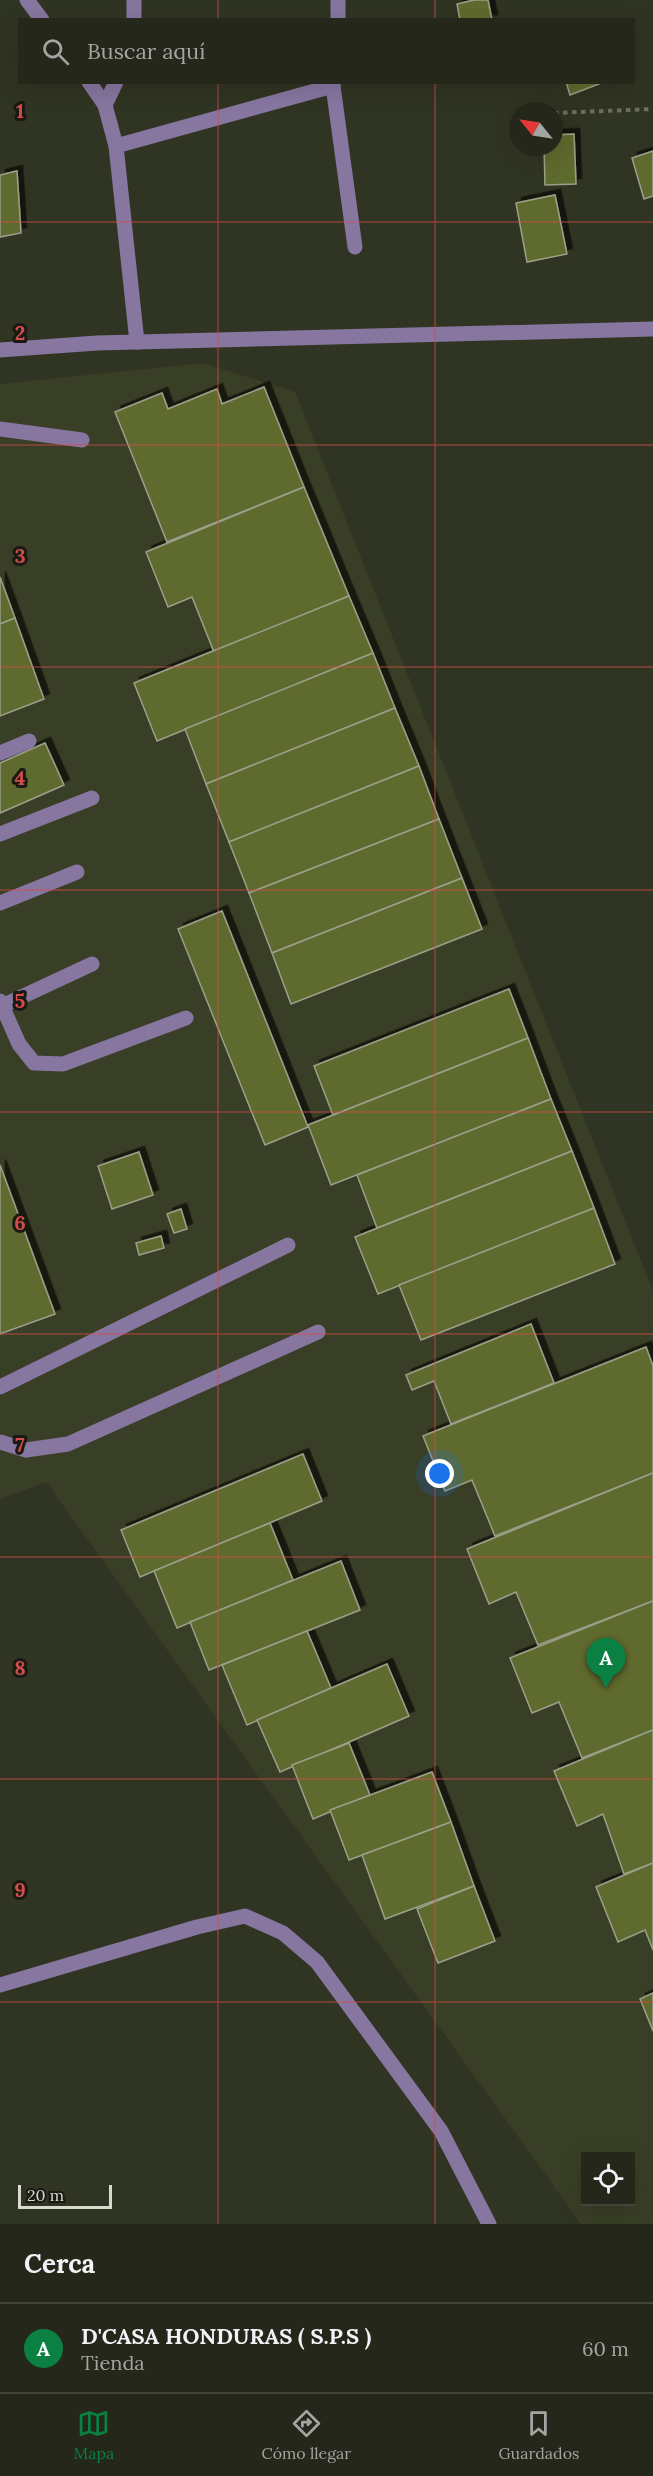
<!DOCTYPE html>
<html lang="es">
<meta charset="utf-8">
<style>
:root{--surface:#24271a;--page:#2c2f23;--text:#f1f3f6;--muted:#a3a5a2;--line:#414439;--accent:#0b8043}
body{margin:0;font-family:Lora,serif;background:var(--page);color:var(--text)}
.controls{position:absolute;right:18px;bottom:18px;display:grid;overflow:hidden;border-radius:0px;box-shadow:0 6px 24px #0002}
.controls button{width:54px;height:54px;display:grid;place-items:center;padding:0;border:0;border-bottom:2px solid var(--line);background:var(--surface);color:var(--text);font:30px sans-serif}
.compass{position:absolute;left:509px;top:102px;width:54px;height:54px;border-radius:50%;background:var(--surface);box-shadow:0 6px 24px #0002;rotate:300deg}
.scale{position:absolute;left:18px;bottom:15px;width:94px;box-sizing:border-box;padding-left:6px;border:3px solid #d8dbd0;border-top:0;font-size:16px;line-height:21px;white-space:nowrap;color:#d8dbd0;-webkit-text-stroke:4px #191a13;paint-order:stroke}
.you{position:absolute;left:440px;top:1474px;width:21px;height:21px;margin:-15px;border:4px solid #fff;border-radius:50%;background:#1a73e8;box-shadow:0 0 0 9px #1a73e833}
.badge{display:grid;place-items:center;width:39px;height:39px;border-radius:50%;background:var(--accent);color:#fff;font-size:20px;font-weight:700}
.pin{position:absolute;translate:-50% -50px;filter:drop-shadow(0 2px 3px #0008)}
.pin::after{content:'';position:absolute;top:32px;width:21px;height:18px;background:inherit;clip-path:polygon(0 0,100% 0,50% 100%)}
.list{margin:0;padding:0;list-style:none}
h2{display:flex;justify-content:space-between;align-items:center;height:78px;margin:0;padding:0 24px;font-size:26px}
h2 small{font-size:20px;font-weight:400;color:var(--muted)}
.list li{display:grid;grid-template-columns:39px 1fr auto;gap:18px;align-items:center;box-sizing:border-box;height:90px;padding:0 24px;border-top:2px solid var(--line)}
.list b{display:block;font-size:22px;white-space:nowrap}
.list p{margin:0;font-size:20px;white-space:nowrap;color:var(--muted)}
.list em{font-size:20px;font-style:normal;color:var(--muted)}
.icon{flex:none;width:33px;height:33px;fill:none;stroke:currentColor;stroke-width:2;stroke-linecap:round;stroke-linejoin:round}
.map{position:relative;flex:none;width:653px;height:2224px;overflow:hidden}
.search{position:absolute;background:var(--surface);box-shadow:0 6px 24px #0002;left:18px;right:18px;top:18px;height:66px;display:flex;align-items:center;gap:15px;box-sizing:border-box;padding:0 21px;border-radius:0px;color:var(--muted);font-size:22px}
.sheet{height:168px;background:var(--surface)}
nav{display:flex;justify-content:space-around;align-items:center;box-sizing:border-box;height:84px;border-top:2px solid var(--line);background:var(--surface);font-size:16px;color:var(--muted)}
nav a{display:grid;justify-items:center;gap:3px}
nav .on{color:var(--accent)}
.map>svg:first-child{display:block}
.built{fill:#393e26;fill-rule:evenodd}
.building{fill:#5e6a2d;stroke:#9ba08b;stroke-width:1.5;filter:url(#shadow)}
.lines{fill:none;stroke-linecap:round;stroke-linejoin:round}
.path{stroke:#6b6f5f;stroke-width:4;stroke-dasharray:4.5 4.5;stroke-linecap:butt}
.minor{stroke:#8676a0;stroke-width:15}
.grid{fill:none;stroke:#d64c4a;stroke-width:1.5;stroke-opacity:0.55}
.grid-label{font-size:20px;text-anchor:middle;font-weight:bold;fill:#d64c4a;stroke:#191a13;stroke-width:6;stroke-linejoin:round;paint-order:stroke}
</style>
<div class="map">
<svg width="653" height="2224" viewBox="0 0 653 2224">
<defs>
<filter id="shadow"><feDropShadow dx="5.5" dy="-5.5" stdDeviation="0" flood-color="#0009"/></filter>
</defs>
<rect width="100%" height="100%" fill="#303422"/>
<path class="built" d="M203,363L295,392L653,1291V2224H581L46,1482L0,1499V384ZM586,2156H630V2202H586Z"/>
<g class="building">
<path d="M474,0H488L492,20H460L457,4Z"/>
<path d="M566,82H604L570,95Z"/>
<path d="M574,134L576,184L545,185L544,147H554V135Z"/>
<path d="M653,151V196L644,199L632,158Z"/>
<path d="M17,171L21,233L0,237V175Z"/>
<path d="M555,195L567,254L527,262L516,203Z"/>
<path d="M264,387L304,487L167,542L115,412L162,393L168,409L217,389L222,404Z"/>
<path d="M304,487L349,596L214,652L192,597L168,607L146,552Z"/>
<path d="M0,577L15,618L0,624Z"/>
<path d="M349,596L373,653L157,741L134,683Z"/>
<path d="M15,618L44,699L0,716V624Z"/>
<path d="M373,653L395,708L206,784L185,729Z"/>
<path d="M395,708L419,766L229,842L206,784Z"/>
<path d="M45,743L64,785L0,813V763Z"/>
<path d="M419,766L439,819L249,893L229,842Z"/>
<path d="M439,819L462,878L272,953L249,893Z"/>
<path d="M462,878L482,929L291,1004L272,953Z"/>
<path d="M222,911L308,1127L265,1145L178,929Z"/>
<path d="M509,989L528,1038L333,1115L314,1066Z"/>
<path d="M528,1038L551,1099L331,1185L308,1125Z"/>
<path d="M551,1099L572,1151L377,1228L357,1175Z"/>
<path d="M572,1151L594,1208L378,1294L355,1237Z"/>
<path d="M139,1152L153,1195L112,1209L98,1166Z"/>
<path d="M0,1165L55,1314L0,1334Z"/>
<path d="M594,1208L615,1264L421,1340L399,1285Z"/>
<path d="M181,1209L187,1229L174,1233L167,1214Z"/>
<path d="M161,1236L164,1248L139,1255L136,1243Z"/>
<path d="M531,1324L554,1383L451,1424L434,1381L412,1390L406,1375Z"/>
<path d="M646,1347L653,1366V1473L495,1536L472,1480L445,1491L423,1436Z"/>
<path d="M303,1454L322,1501L140,1577L121,1530Z"/>
<path d="M653,1473V1601L538,1645L516,1592L489,1604L467,1549Z"/>
<path d="M270,1523L293,1580L177,1628L154,1571Z"/>
<path d="M341,1561L360,1610L209,1670L190,1622Z"/>
<path d="M653,1601V1730L582,1758L559,1702L532,1713L510,1658Z"/>
<path d="M307,1631L331,1688L247,1725L222,1665Z"/>
<path d="M387,1664L409,1716L280,1772L257,1720Z"/>
<path d="M653,1730V1863L624,1874L603,1814L577,1826L554,1771Z"/>
<path d="M349,1743L370,1795L313,1819L292,1765Z"/>
<path d="M432,1772L451,1822L349,1860L330,1810Z"/>
<path d="M451,1822L474,1886L385,1919L362,1855Z"/>
<path d="M653,1863V1950L645,1930L618,1942L596,1887Z"/>
<path d="M474,1886L495,1941L438,1963L417,1909Z"/>
<path d="M653,1993V2031L640,1999Z"/>
</g>
<g class="lines">
<g class="path">
<path d="M554,113L653,109"/>
<path d="M516,115L518,114"/>
</g>
<g class="minor">
<path d="M27,0L42,20"/>
<path d="M338,0V20"/>
<path d="M134,20V0"/>
<path d="M89,82L105,105L116,146L137,342"/>
<path d="M333,86L355,247"/>
<path d="M105,105L116,82"/>
<path d="M116,146L333,86V82"/>
<path d="M0,350L97,343L653,329"/>
<path d="M0,429L82,440"/>
<path d="M0,753L29,741"/>
<path d="M0,834L92,798"/>
<path d="M0,903L77,872"/>
<path d="M0,1001L19,1044L34,1063L63,1064L186,1018"/>
<path d="M2,1006L92,964"/>
<path d="M0,1387L288,1245"/>
<path d="M0,1442L26,1450L68,1444L318,1332"/>
<path d="M0,1985L197,1927L245,1916L283,1933L317,1962L441,2131L489,2224"/>
</g>
</g>
<path class="grid" d="M218,0V20M435,0V20M218,82V2224M435,82V2224M0,222H653M0,445H653M0,667H653M0,890H653M0,1112H653M0,1334H653M0,1557H653M0,1779H653M0,2002H653"/>
<g class="grid-label">
<text x="20" y="118">1</text>
<text x="20" y="340">2</text>
<text x="20" y="563">3</text>
<text x="20" y="785">4</text>
<text x="20" y="1008">5</text>
<text x="20" y="1230">6</text>
<text x="20" y="1452">7</text>
<text x="20" y="1675">8</text>
<text x="20" y="1897">9</text>
</g>
</svg>
<div class="controls">
<button><svg class="icon" aria-label="locate" viewBox="0 0 24 24"><circle cx="12" cy="12" r="6"/><path d="M12 2v4M12 18v4M2 12h4M18 12h4"/></svg></button>
</div>
<svg class="compass" viewBox="-18 -18 36 36"><path d="M0-13l5 13h-10z" fill="#e53935"/><path d="M0 13l5-13h-10z" fill="#a3a5a2"/></svg>
<div class="scale">20 m</div>
<div class="you"></div>
<div class="pin badge" style="left:606px;top:1688px">A</div>
<div class="search"><svg class="icon" aria-label="search" viewBox="0 0 24 24"><circle cx="10" cy="10" r="6"/><path d="M15 15l6 6"/></svg>Buscar aquí</div>
</div>
<section class="sheet">
<h2>Cerca<small></small></h2>
<ul class="list">
<li><span class="badge">A</span><div><b>D'CASA HONDURAS ( S.P.S )</b><p>Tienda</p></div><em>60 m</em></li>
</ul>
</section>
<nav>
<a class="on"><svg class="icon" aria-label="map" viewBox="0 0 24 24"><path d="M3 6l6-2 6 2 6-2v14l-6 2-6-2-6 2zM9 4v14M15 6v14"/></svg>Mapa</a>
<a><svg class="icon" aria-label="directions" viewBox="0 0 24 24"><path d="M12 3l9 9-9 9-9-9zM9 14v-3h6M13 9l2 2-2 2"/></svg>Cómo llegar</a>
<a><svg class="icon" aria-label="saved" viewBox="0 0 24 24"><path d="M7 4h10v16l-5-4-5 4z"/></svg>Guardados</a>
</nav>
